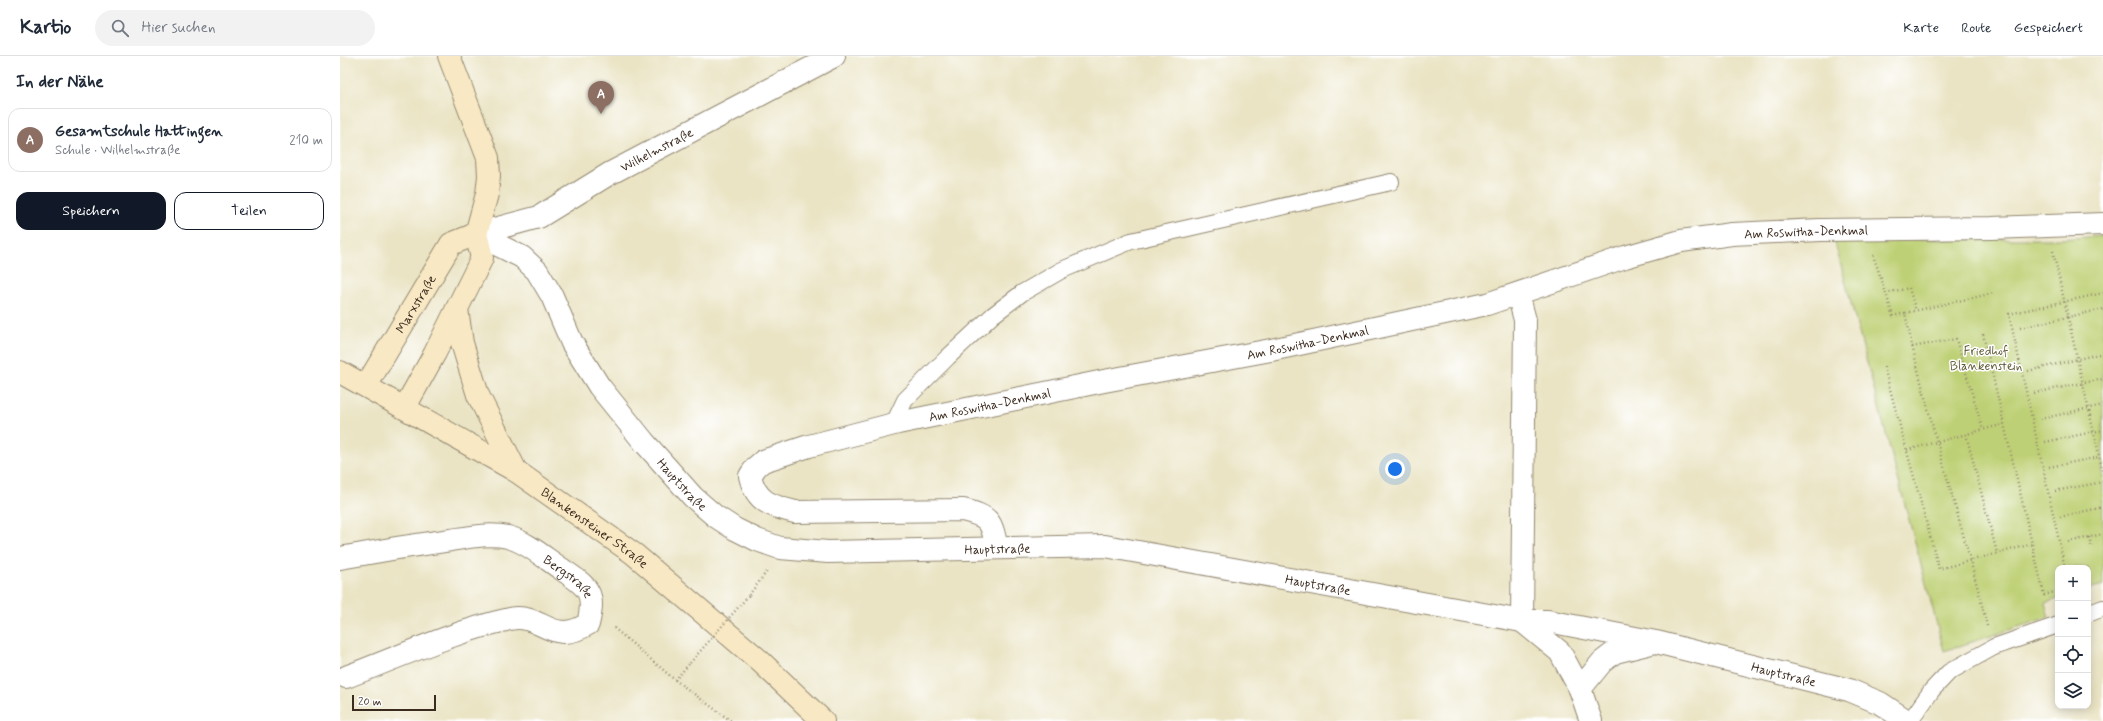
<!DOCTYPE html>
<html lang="de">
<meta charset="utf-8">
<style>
:root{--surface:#fff;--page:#f2f2f3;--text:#1f2937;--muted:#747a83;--line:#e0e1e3;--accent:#111827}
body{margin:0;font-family:Mynerve,sans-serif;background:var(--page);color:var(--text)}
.controls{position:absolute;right:12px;bottom:12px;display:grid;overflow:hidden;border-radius:8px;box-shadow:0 2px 10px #0003}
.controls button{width:36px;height:36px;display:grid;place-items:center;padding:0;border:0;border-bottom:1px solid var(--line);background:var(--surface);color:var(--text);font:20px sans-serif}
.scale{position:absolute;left:12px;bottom:10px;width:84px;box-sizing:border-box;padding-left:4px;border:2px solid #3b2a1e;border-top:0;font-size:11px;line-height:14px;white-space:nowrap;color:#3b2a1e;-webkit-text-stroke:3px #fff;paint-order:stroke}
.you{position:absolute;left:1055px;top:413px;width:14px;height:14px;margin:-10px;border:3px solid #fff;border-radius:50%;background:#1a73e8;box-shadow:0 0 0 6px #1a73e833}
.badge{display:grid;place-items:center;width:26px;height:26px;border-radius:50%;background:var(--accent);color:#fff;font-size:13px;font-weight:700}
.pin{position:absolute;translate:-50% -33px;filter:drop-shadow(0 1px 2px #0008)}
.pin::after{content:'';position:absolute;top:21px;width:14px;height:12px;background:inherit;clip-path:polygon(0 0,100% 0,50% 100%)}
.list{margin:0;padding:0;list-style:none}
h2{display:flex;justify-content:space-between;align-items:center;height:52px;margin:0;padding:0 16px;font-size:17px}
h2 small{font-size:13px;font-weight:400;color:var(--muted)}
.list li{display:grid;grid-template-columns:26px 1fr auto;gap:12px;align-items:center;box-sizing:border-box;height:64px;margin:0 8px 8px;padding:0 8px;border:1px solid var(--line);border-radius:12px}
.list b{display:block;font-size:15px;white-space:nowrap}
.list p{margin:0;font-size:13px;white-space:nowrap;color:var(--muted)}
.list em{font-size:13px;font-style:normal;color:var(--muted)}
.actions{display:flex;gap:8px;padding:12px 16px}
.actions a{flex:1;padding:9px 0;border:1px solid var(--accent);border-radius:12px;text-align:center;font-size:14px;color:var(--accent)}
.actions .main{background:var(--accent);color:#fff}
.icon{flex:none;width:22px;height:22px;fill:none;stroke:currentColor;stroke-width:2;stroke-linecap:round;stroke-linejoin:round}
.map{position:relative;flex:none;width:1763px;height:665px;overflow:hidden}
header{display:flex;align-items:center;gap:24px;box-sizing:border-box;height:56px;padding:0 20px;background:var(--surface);border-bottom:1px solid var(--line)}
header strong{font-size:19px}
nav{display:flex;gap:22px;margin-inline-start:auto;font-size:14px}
.search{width:280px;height:36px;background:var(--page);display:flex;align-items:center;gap:10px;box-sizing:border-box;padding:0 14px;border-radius:22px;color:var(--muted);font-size:15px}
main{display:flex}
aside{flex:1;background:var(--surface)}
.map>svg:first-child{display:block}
.green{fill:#bed074;stroke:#7c7d49}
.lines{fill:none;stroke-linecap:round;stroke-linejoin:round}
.lane-casing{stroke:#928771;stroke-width:18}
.street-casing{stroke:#928771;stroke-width:24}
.secondary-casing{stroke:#928771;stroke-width:24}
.path{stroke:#928771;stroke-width:2.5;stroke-dasharray:1 3;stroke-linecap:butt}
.lane{stroke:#fff;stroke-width:16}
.street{stroke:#fff;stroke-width:22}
.secondary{stroke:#f8e8c3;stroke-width:22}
.path-bridge{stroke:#928771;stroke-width:2.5;stroke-dasharray:1 3;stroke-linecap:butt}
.labels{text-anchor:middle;stroke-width:3;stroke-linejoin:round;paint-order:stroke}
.street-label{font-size:13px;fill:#3b2a1e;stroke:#fff}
.park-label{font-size:13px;fill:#625c38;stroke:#fff}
</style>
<header>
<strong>Kartio</strong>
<div class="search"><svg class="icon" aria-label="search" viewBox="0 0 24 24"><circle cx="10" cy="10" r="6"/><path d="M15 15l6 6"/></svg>Hier suchen</div>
<nav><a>Karte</a><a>Route</a><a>Gespeichert</a></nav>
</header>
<main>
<aside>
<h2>In der Nähe<small></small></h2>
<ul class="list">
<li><span class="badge" style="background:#8d6e63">A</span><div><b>Gesamtschule Hattingen</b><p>Schule · Wilhelmstraße</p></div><em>210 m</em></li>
</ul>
<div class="actions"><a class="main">Speichern</a><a>Teilen</a></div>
</aside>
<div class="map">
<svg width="1763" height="665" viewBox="0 0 1763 665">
<rect width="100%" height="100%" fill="#fff"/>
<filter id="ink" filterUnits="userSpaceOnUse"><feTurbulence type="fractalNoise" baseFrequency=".025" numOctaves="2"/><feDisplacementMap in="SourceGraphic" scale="8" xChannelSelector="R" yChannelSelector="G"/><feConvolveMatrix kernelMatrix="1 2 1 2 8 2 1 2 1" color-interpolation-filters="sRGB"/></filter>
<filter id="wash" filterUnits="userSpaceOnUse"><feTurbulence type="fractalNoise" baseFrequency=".012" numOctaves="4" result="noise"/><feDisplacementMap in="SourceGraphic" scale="16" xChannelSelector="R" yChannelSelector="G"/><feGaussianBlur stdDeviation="0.9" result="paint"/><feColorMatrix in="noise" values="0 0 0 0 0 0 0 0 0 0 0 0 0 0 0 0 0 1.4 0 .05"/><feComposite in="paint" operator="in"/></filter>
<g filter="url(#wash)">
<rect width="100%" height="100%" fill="#eae4c4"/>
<path class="green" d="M1763,180V529L1748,533V512H1718V543L1705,547L1709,561L1604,595L1494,183H1719Z"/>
</g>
<g filter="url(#ink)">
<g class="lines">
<defs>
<g id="lane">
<path d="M558,367L557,361L565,344L608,301L653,259L682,237L722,214L791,185L1051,126"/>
<path d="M1748,558L1763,552"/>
<path d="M1570,665L1592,634L1609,616L1654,591L1718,569"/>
</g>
<g id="street">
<path id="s1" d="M136,178L182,201L197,215L212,240L232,287L259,330L304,386L353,441L375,460L395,473L417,484L440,492L488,496L765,490L1182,565H1208L1316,586L1509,634L1540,647L1567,665"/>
<path id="s2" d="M136,178L199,161L269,118L494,0"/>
<path d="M1178,238L1185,264L1182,565"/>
<path id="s3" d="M657,492C651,465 651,461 623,454L455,456C431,450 416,446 410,420L416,411L423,405L469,390L558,367L764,325L931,294L1147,248L1285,201L1341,185L1392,178L1480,174L1652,172L1763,168"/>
<path id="s4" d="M0,502C37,495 74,489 111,484C130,481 149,477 168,481C187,486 206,503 223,514C248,531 256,536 248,568C210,591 202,556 170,563C115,575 59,601 6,621"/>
<path d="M1182,565L1220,596L1240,633L1251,665"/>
<path d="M1240,633L1262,606L1275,596L1311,587"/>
</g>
<g id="secondary">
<path d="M117,253L122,287L138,339L176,415"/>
<path id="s5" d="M0,316L176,415L294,498L420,605L483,665"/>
<path id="s6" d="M26,330L111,188L136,178"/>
<path d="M65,351L95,297L142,202L136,178L147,138L149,120L148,102L109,0"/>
</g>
</defs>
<use href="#lane" class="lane-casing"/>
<use href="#street" class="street-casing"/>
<use href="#secondary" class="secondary-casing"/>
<g class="path">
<path d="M1713,195L1763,417"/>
<path d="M1533,199L1546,237"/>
<path d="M1565,257L1553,260L1546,237L1569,232L1576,255"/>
<path d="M1680,272L1763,253"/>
<path d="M1643,278L1704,539L1718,535"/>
<path d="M1572,291L1616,283L1643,374"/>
<path d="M1544,311L1599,513L1692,488"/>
<path d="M1688,315L1763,297"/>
<path d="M1694,337L1763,323"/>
<path d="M1700,363L1763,349"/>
<path d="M1626,378L1657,497"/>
<path d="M1705,386L1763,374"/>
<path d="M1567,394L1664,368"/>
<path d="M1709,411L1759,401"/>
<path d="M1715,435L1763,426"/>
<path d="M1720,461L1763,451"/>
<path d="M1749,481L1752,492"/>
<path d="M1728,486L1763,478"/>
<path d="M1725,512L1669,258L1763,237"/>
<path d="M409,539L428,514"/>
<path d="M1647,570C1622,465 1587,363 1565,257L1654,237"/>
<path d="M274,572L335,624L391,665"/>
<path d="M335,624L350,607"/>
</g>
<use href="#lane" class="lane"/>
<use href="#street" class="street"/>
<use href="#secondary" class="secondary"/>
<path class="path-bridge" d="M350,607L409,539"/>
</g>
</g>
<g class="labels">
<g class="street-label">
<text dy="5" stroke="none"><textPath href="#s2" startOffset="201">Wilhelmstraße</textPath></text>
<text dy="5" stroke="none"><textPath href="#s3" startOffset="1377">Am Roswitha-Denkmal</textPath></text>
<text dy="5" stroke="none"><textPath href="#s6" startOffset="96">Marxstraße</textPath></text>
<text dy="5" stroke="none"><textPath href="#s3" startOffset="864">Am Roswitha-Denkmal</textPath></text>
<text dy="5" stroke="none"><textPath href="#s3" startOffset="540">Am Roswitha-Denkmal</textPath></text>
<text dy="5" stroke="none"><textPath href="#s1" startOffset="332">Hauptstraße</textPath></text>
<text dy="5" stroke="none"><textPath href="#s5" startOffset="299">Blankensteiner Straße</textPath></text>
<text dy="5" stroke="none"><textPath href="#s1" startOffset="668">Hauptstraße</textPath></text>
<text dy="5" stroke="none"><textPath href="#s4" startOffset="243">Bergstraße</textPath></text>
<text dy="5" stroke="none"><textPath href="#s1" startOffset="992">Hauptstraße</textPath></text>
<text dy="5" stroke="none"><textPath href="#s1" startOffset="1467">Hauptstraße</textPath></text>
</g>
<g class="park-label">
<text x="1646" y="299">Friedhof<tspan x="1646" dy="15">Blankenstein</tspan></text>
</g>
</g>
</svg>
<div class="controls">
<button>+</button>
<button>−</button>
<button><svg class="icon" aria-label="locate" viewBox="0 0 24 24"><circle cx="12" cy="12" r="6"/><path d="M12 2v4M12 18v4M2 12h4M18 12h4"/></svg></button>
<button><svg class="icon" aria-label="layers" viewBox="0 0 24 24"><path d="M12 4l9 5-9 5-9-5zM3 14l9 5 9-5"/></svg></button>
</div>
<div class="scale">20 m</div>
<div class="you"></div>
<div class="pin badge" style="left:261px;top:58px;background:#8d6e63">A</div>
</div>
</main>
